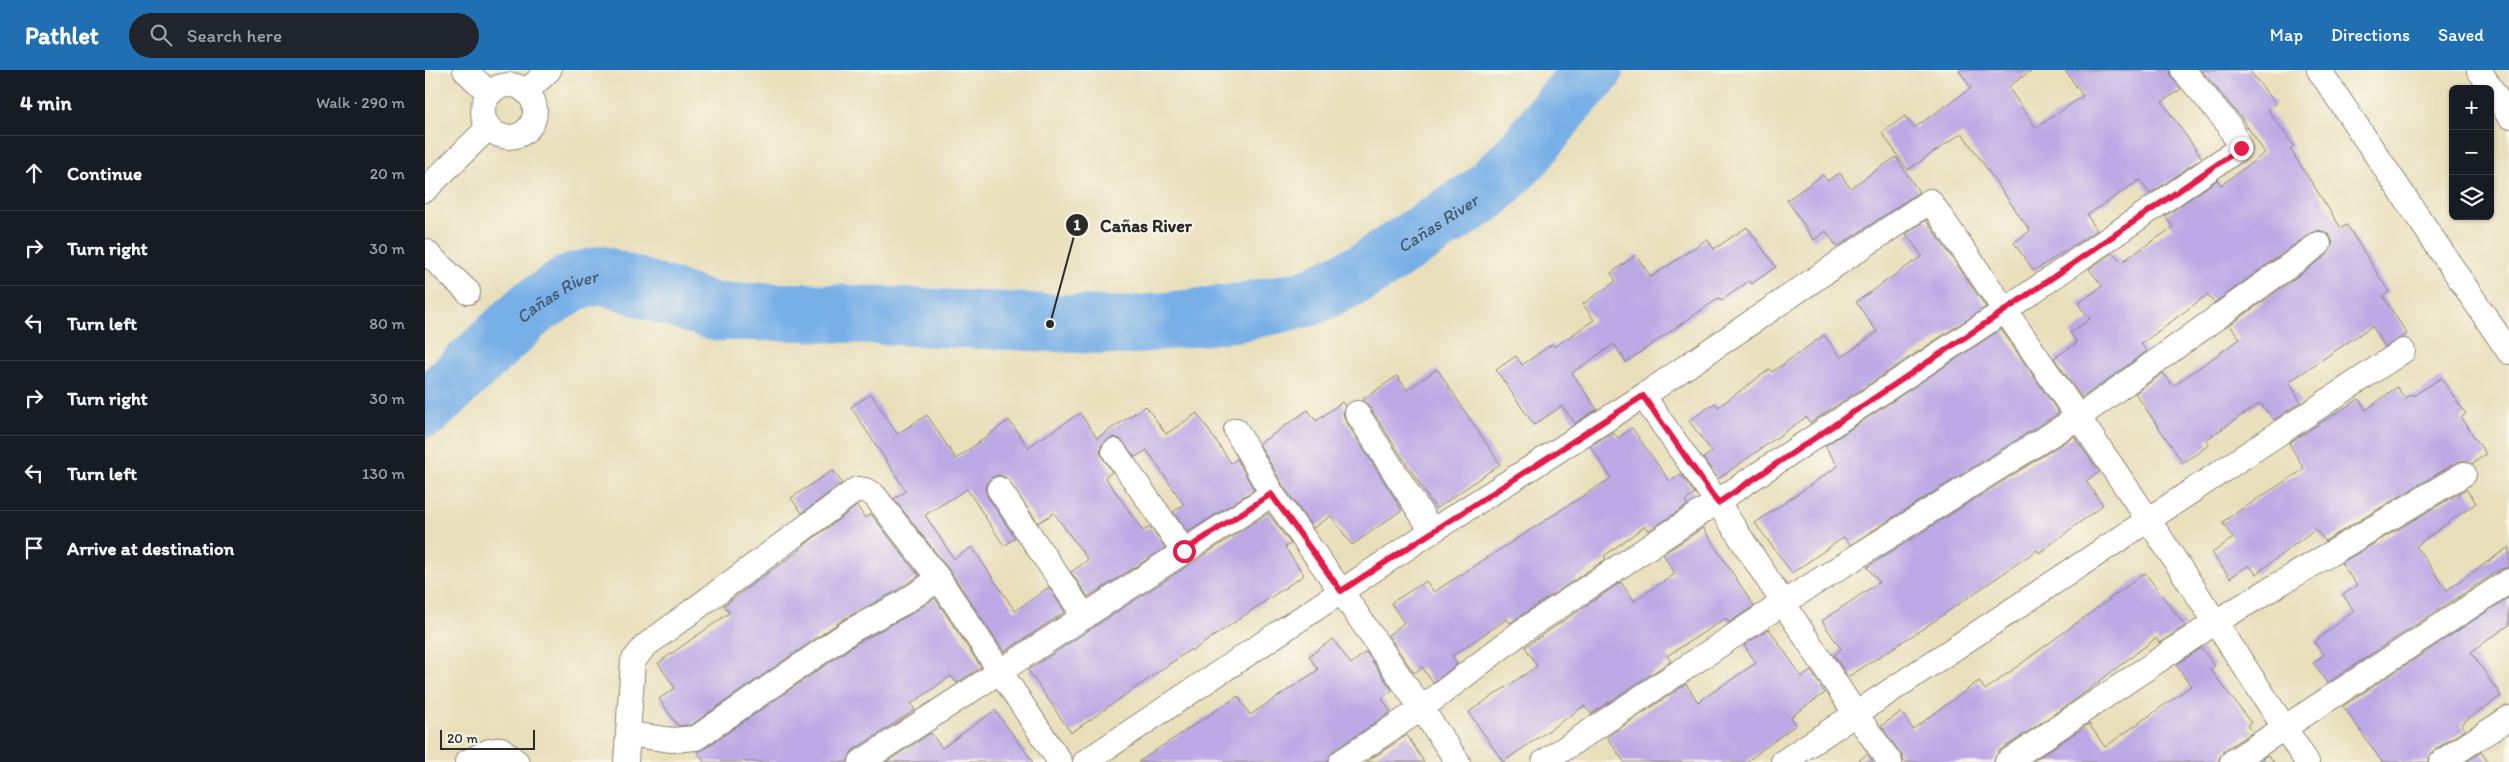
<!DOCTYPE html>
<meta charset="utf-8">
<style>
:root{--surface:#171b24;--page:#20242c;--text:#f1f3f6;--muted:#9ea1a6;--line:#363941;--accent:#1f6fb2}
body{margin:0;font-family:Itim,sans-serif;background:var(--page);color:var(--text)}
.controls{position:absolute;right:15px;top:15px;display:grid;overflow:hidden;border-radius:8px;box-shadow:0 1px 4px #0004}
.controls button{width:45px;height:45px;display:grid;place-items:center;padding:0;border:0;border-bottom:1px solid var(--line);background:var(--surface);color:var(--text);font:25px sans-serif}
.scale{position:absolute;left:15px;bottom:12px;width:95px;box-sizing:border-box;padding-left:5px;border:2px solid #2b2b2b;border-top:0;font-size:14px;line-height:18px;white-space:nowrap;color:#2b2b2b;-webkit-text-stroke:4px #fbf7ec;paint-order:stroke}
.stop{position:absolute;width:15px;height:15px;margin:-11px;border:4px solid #e11d48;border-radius:50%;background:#fff}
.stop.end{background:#e11d48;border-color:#fff;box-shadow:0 1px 5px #0008}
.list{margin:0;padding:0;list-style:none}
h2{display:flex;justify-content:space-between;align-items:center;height:65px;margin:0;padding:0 20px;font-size:21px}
h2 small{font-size:16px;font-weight:400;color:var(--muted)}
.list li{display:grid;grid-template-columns:32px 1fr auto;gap:15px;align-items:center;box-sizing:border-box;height:75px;padding:0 20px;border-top:1px solid var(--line)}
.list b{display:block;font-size:19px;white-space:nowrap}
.list em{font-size:16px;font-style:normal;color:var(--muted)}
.icon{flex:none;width:28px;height:28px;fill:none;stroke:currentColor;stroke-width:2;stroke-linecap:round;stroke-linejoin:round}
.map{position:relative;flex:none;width:2084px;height:692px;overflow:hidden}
header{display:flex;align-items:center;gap:30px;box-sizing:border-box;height:70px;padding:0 25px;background:var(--accent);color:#fff}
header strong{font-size:24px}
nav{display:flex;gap:28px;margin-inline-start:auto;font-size:18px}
.search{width:350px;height:45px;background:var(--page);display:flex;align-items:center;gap:12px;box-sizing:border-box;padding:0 18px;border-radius:28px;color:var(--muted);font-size:19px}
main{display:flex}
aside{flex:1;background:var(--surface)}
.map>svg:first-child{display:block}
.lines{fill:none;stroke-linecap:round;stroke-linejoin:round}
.river{stroke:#77afe7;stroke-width:58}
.building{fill:#bda9e5}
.street-casing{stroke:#8a8573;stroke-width:26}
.street{stroke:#fff;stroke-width:24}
.route{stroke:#e11d48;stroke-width:6}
.labels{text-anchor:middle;stroke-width:4;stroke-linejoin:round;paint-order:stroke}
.water-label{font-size:18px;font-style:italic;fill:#46596d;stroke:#fbf7ec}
.leader{fill:none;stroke:#2b2b2b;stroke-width:2}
.callout-dot{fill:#2b2b2b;stroke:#fbf7ec;stroke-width:2}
.mark-label{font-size:15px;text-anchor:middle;font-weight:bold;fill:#fff}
.callout-label{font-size:18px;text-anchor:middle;font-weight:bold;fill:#2b2b2b;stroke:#fbf7ec;stroke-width:4;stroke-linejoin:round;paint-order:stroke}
</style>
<header>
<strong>Pathlet</strong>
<div class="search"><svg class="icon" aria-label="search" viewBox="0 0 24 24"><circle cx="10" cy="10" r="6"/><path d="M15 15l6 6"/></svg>Search here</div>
<nav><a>Map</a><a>Directions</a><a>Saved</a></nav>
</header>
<main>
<aside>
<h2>4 min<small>Walk · 290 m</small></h2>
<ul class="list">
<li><svg class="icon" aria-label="ahead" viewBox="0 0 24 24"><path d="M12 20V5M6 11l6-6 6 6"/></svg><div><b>Continue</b></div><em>20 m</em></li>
<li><svg class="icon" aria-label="right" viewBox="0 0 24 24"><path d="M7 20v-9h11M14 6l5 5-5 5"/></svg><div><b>Turn right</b></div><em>30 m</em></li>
<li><svg class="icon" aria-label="left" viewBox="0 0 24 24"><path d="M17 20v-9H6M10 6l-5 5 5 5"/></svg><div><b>Turn left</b></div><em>80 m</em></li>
<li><svg class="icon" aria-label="right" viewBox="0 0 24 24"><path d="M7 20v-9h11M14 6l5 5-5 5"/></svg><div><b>Turn right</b></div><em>30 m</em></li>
<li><svg class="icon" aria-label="left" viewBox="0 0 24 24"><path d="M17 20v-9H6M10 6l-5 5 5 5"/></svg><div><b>Turn left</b></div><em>130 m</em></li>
<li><svg class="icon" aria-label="arrive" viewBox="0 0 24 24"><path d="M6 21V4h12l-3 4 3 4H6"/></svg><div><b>Arrive at destination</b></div></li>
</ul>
</aside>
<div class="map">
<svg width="2084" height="692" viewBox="0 0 2084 692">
<rect width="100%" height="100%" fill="#fbf7ec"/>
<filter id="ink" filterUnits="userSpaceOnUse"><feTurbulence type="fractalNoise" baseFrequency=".02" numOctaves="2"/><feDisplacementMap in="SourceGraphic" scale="10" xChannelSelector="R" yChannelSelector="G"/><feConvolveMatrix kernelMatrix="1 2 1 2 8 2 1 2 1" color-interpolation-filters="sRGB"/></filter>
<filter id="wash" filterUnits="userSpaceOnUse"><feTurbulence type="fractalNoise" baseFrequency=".0096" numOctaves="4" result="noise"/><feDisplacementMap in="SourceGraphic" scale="20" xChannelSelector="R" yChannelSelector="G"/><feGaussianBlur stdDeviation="1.12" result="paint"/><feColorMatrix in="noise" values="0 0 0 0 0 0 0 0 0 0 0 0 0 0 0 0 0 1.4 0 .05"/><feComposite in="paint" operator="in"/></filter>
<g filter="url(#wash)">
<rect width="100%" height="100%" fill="#e9dfbb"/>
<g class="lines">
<path class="river" id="s1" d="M0,339L106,239L148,212L177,205L290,242H376L700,256L817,242L883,228L938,202L1060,123L1100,83L1138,34L1169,0"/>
</g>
<g id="blocks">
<g class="building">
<path d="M1534,0H1607L1583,17L1611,58L1658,26L1640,0H1745L1747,8L1756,19L1737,32L1777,88L1725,124L1715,110L1662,145L1672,160L1609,201L1589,173L1605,161L1537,63L1483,100L1457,63L1480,46L1489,58L1546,18Z"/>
<path d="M1776,0H1824L1851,34L1843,40L1869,76L1865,79L1916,158L1922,155L1964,222L1958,226L1982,264L1960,277L1947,256L1864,312L1876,332L1849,350L1835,333L1781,370L1784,375L1758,393L1710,323L1738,303L1748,316L1815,269L1805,255L1902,185L1908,173L1905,166L1900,162L1893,160L1886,163L1789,233L1782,225L1716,274L1722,281L1657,328L1629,288L1652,273L1645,263L1665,249L1653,234L1677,216L1664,199L1688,183L1697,192L1748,157L1740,146L1792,110L1796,115L1840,83L1815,46Z"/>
<path d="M1471,87L1494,122L1412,177L1401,161L1389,170L1362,130L1398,105L1402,111L1415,103L1425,118Z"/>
<path d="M1501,150L1561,237L1385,353L1381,347L1293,409L1278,388L1287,382L1264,351L1290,333L1293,337L1345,299L1347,302L1399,265L1416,288L1452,262L1431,232L1497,186L1481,164Z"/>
<path d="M1322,157L1351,197L1326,214L1324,211L1296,231L1294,228L1201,292L1189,274L1147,303L1172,339L1150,353L1137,336L1109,355L1071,300L1091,286L1097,295L1127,274L1129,277L1169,250L1158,234L1191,211L1186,203L1211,185L1226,207L1282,169L1289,179Z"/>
<path d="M1576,259L1634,343L1425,475L1419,467L1367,503L1330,453L1413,396L1400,376Z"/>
<path d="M1012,299L1075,394L1011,439L944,336L937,330L972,306L982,320Z"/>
<path d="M2016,308L2041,344L2036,348L2061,384L2047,394L2039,390L2032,392L1900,471L1890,459L1831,504L1824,495L1805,508L1787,483L1808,468L1797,452L1879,399L1864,373L1934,329L1941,340L1972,317L1980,328L1987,324L1988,326Z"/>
<path d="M446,324L472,364L502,345L531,389L584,350L603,377L655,343L672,368L721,336L741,364L772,343L806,393L812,389L829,420L763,462L748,442L759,435L722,380L710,387L695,369L688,367L682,370L676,376L675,383L687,402L680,407L718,461L725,457L740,478L663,527L646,502L663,490L629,443L613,453L580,407L574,405L567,407L562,413L560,419L563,427L590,468L579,476L542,419L500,445L529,489L547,477L590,541L624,517L640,542L579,582L525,501L469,429L481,421L426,337Z"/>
<path d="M917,332L920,336L918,343L920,350L977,440L927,475L906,446L888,458L859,417L834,374L883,340L891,351Z"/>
<path d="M1207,358L1243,409L1246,411L1256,404L1270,424L1260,431L1263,435L1223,461L1220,456L1179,486L1181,489L1085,553L1082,549L1027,586L1032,594L1008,613L997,597L989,603L963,565L979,553L966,533L1001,511L1009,522L1186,408L1165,376L1188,362L1193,368Z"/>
<path d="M1649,366L1674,402L1661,411L1678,435L1614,483L1612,480L1502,556L1423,607L1409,585L1416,579L1397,551L1454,512L1442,497Z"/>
<path d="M408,400L417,413L377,443L366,428Z"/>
<path d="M2041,419L2051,433L1991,476L2022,520L2084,477V497L2076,499L1902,613L1888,593L1899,585L1889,572L1929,541L1918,525L1932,515L1916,493Z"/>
<path d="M432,436L440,448L446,444L494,506L471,521L419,549L266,655L253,656L234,629L250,618L233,593L304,543L299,535L376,479L375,478Z"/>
<path d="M843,443L866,474L860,477L879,505L767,581L766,579L646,663L603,600Z"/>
<path d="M1278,458L1329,536L1304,553L1301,548L1242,586L1246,591L1166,644L1159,636L1078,692L1044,642L1112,596L1100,577L1196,512L1209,531L1250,504L1238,484Z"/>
<path d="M1720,503L1760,556L1734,573L1731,568L1650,630L1574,681L1568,692H1479L1476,684L1456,656L1476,642L1488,659L1554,611L1560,620Z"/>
<path d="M2084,527V555L2046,582L2076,626L2036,654L2040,660L2009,680L2002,692H1957L1918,636Z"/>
<path d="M510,528L556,597L532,613L526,606L486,634L490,640L428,680L422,692H279L272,682L279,679L434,572L484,545Z"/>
<path d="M1344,559L1377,607L1386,601L1400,623L1366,647L1371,655L1321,692H1199L1182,667L1261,614L1273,632L1331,593L1319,575Z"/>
<path d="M908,569L926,594L941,582L967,620L957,628L966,642L908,681L902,692H713L813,626L825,645L893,600L884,586Z"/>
<path d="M1776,578L1790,596L1785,599L1826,653L1822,655L1828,662L1799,680L1793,692H1607L1664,654L1680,677L1766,616L1751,595Z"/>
<path d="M570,640L608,692H461L506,663L517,678Z"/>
<path d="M982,665L999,692H941Z"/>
<path d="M2056,682L2063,692H2041Z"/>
<path d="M1442,684L1448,692H1432Z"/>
<path d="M1843,685L1849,692H1832Z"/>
</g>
</g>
</g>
<g filter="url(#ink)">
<use href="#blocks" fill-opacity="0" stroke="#8a8573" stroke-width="1"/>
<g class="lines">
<defs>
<g id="street">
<path d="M40,0L65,24"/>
<path d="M1894,0L2084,282"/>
<path d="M2054,0L2084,46"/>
<circle cx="84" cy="41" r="26"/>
<path d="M101,22L124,0"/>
<path d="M0,120L64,57"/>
<path d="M0,181L43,222"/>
<path d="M1218,326L1293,433L1430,643L1465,692"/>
<path d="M932,343L1007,461"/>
<path d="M811,360L847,424"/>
<path d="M689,381L759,481"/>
<path d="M574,419L660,547"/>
<path d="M203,664L247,670L271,668L427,560L478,533L514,509"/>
<path d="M42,692L64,681L76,679L92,692"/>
<path d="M201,692L208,591L220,576L432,419L440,420L449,425L514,509L635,692"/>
<path d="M436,692L847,424L916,521L1033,692"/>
<path d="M660,692L1007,461L1218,326L1505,131L1723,449L1882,692"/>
<path d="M916,692L996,639L1096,562L1579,241L1815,78L1804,55L1758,0"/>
<path d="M1119,692L1358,533L1654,347L1894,174"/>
<path d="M1358,692L1978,281"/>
<path d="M1582,692L1789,553L2039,404"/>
<path d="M1807,692L2084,511"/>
<path d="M2016,692L2084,648"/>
</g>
</defs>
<use href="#street" class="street-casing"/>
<use href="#street" class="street"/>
</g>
</g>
<g class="lines" filter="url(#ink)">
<path class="route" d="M759,481L846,424L916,521L1218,326L1293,433L1579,241L1816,78"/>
</g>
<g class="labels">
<g class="water-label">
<text dy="6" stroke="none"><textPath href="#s1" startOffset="1090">Cañas River</textPath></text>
<text dy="6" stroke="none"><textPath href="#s1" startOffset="175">Cañas River</textPath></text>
</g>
</g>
<path class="leader" d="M625 254L652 155"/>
<g class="callout-dot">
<circle cx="625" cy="254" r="5"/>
<circle cx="652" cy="155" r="12"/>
</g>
<g class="mark-label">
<text x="652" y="160">1</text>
</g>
<g class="callout-label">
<text x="721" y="162">Cañas River</text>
</g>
</svg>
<div class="controls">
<button>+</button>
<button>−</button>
<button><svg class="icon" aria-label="layers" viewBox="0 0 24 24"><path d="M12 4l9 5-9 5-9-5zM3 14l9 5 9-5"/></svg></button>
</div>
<div class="scale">20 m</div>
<div class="stop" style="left:759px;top:481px"></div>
<div class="stop end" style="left:1816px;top:78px"></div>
</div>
</main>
